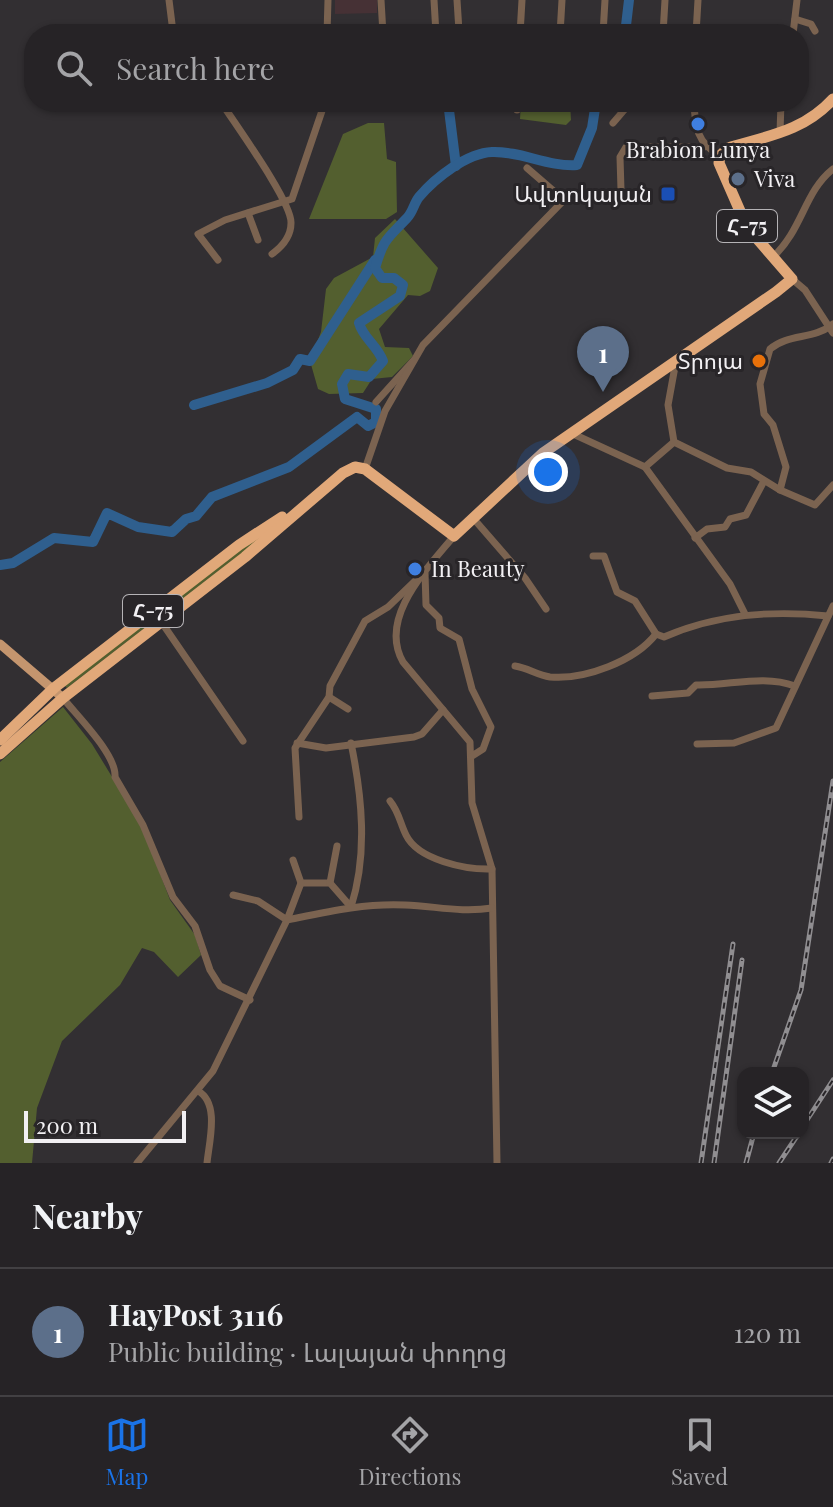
<!DOCTYPE html>
<meta charset="utf-8">
<style>
:root{--surface:#262326;--page:#2e2b2e;--text:#f1f3f6;--muted:#a4a4a7;--line:#424043;--accent:#1a73e8}
body{margin:0;font-family:"Playfair Display","Noto Sans Armenian",serif;background:var(--page);color:var(--text)}
.controls{position:absolute;right:24px;bottom:24px;display:grid;overflow:hidden;border-radius:16px;box-shadow:0 2px 6px #0004}
.controls button{width:72px;height:72px;display:grid;place-items:center;padding:0;border:0;border-bottom:2px solid var(--line);background:var(--surface);color:var(--text);font:40px sans-serif}
.scale{position:absolute;left:24px;bottom:20px;width:162px;box-sizing:border-box;padding-left:8px;border:4px solid #f2f0f3;border-top:0;font-size:22px;line-height:28px;white-space:nowrap;color:#f2f0f3;-webkit-text-stroke:6px #282528;paint-order:stroke}
.you{position:absolute;left:548px;top:472px;width:28px;height:28px;margin:-20px;border:6px solid #fff;border-radius:50%;background:#1a73e8;box-shadow:0 0 0 12px #1a73e833}
.badge{display:grid;place-items:center;width:52px;height:52px;border-radius:50%;background:var(--accent);color:#fff;font-size:26px;font-weight:700}
.pin{position:absolute;translate:-50% -66px;filter:drop-shadow(0 2px 4px #0008)}
.pin::after{content:'';position:absolute;top:42px;width:28px;height:24px;background:inherit;clip-path:polygon(0 0,100% 0,50% 100%)}
.list{margin:0;padding:0;list-style:none}
h2{display:flex;justify-content:space-between;align-items:center;height:104px;margin:0;padding:0 32px;font-size:34px}
h2 small{font-size:26px;font-weight:400;color:var(--muted)}
.list li{display:grid;grid-template-columns:52px 1fr auto;gap:24px;align-items:center;box-sizing:border-box;height:128px;padding:0 32px;border-top:2px solid var(--line)}
.list b{display:block;font-size:30px;white-space:nowrap}
.list p{margin:0;font-size:26px;white-space:nowrap;color:var(--muted)}
.list em{font-size:26px;font-style:normal;color:var(--muted)}
.icon{flex:none;width:44px;height:44px;fill:none;stroke:currentColor;stroke-width:2;stroke-linecap:round;stroke-linejoin:round}
.map{position:relative;flex:none;width:833px;height:1163px;overflow:hidden}
.search{position:absolute;background:var(--surface);box-shadow:0 2px 6px #0004;left:24px;right:24px;top:24px;height:88px;display:flex;align-items:center;gap:20px;box-sizing:border-box;padding:0 28px;border-radius:32px;color:var(--muted);font-size:30px}
.sheet{height:232px;background:var(--surface)}
nav{display:flex;justify-content:space-around;align-items:center;box-sizing:border-box;height:112px;border-top:2px solid var(--line);background:var(--surface);font-size:22px;color:var(--muted)}
nav a{display:grid;justify-items:center;gap:4px}
nav .on{color:var(--accent)}
.map>svg:first-child{display:block}
.education{fill:#463135}
.green{fill:#535f2f}
.lines{fill:none;stroke-linecap:round;stroke-linejoin:round}
.river{stroke:#2f5f8e;stroke-width:10}
.minor{stroke:#7b6350;stroke-width:7}
.major{stroke:#c4956e;stroke-width:9}
.highway{stroke:#e1a879;stroke-width:11}
.rail-casing{stroke:#908e91;stroke-width:5}
.rail{stroke:#282528;stroke-width:2;stroke-dasharray:6;stroke-linecap:butt}
.shop-dot{fill:#3f7fe0;stroke:#282528;stroke-width:3}
.service-dot{fill:#5c6f8a;stroke:#282528;stroke-width:3}
.transit-dot{fill:#1a4fb4;stroke:#282528;stroke-width:3}
.food-dot{fill:#e8710a;stroke:#282528;stroke-width:3}
.labels{text-anchor:middle;stroke-width:6;stroke-linejoin:round;paint-order:stroke}
.shield{fill:#282528;stroke:#b5b3b6;stroke-width:2}
.shield-label{font-size:20px;font-weight:bold;fill:#f2f0f3}
.poi-label{font-size:22px;fill:#f2f0f3;stroke:#282528;text-anchor:start}
</style>
<div class="map">
<svg width="833" height="1163" viewBox="0 0 833 1163">
<rect width="100%" height="100%" fill="#322f32"/>
<path class="education" d="M335,0H377V13L335,14Z"/>
<g class="green">
<path d="M521,102H570L571,120L566,125L520,119Z"/>
<path d="M368,123H384L387,159L396,162L397,212L386,219H309L343,134Z"/>
<path d="M395,219L438,268L430,291L420,296L408,295L379,329L385,347L409,348L413,356L392,377L372,379L363,393L329,394L318,389L310,361L321,332L326,289L334,278L373,257L375,238Z"/>
<path d="M260,535V539L67,688L64,685Z"/>
<path d="M63,707L92,744L142,826L170,900L195,935L201,955L178,977L154,952L142,948L120,985L62,1041L37,1108L32,1163H0V762Z"/>
</g>
<g class="lines">
<g class="river">
<path d="M625,34L629,0"/>
<path d="M448,102L456,166"/>
<path d="M194,405L267,383L293,370L300,359L310,361L375,260"/>
<path d="M0,565L13,563L54,538L93,542L107,513L138,527L172,532L186,519L196,516L212,497L289,467L357,417L368,426L376,422V409L345,399L342,384L348,374L369,377L383,361C377,345 363,338 359,323L400,296L403,285L394,278H382L375,268C384,238 387,239 407,218C413,212 414,203 419,197C435,178 467,153 492,152C521,151 548,167 577,165L592,128L596,102"/>
</g>
<g class="minor">
<path d="M169,0L173,32"/>
<path d="M381,0L383,34"/>
<path d="M434,0L436,34"/>
<path d="M457,0L459,31"/>
<path d="M795,19L811,24L815,31"/>
<path d="M327,34L328,0"/>
<path d="M520,34L522,0"/>
<path d="M560,34L562,0"/>
<path d="M603,34L605,0"/>
<path d="M663,34L665,0"/>
<path d="M696,34L698,0"/>
<path d="M793,34L797,0"/>
<path d="M221,102C235,124 292,202 291,223C291,236 283,246 272,254"/>
<path d="M694,102C695,127 697,143 720,156"/>
<path d="M517,110V102"/>
<path d="M613,123L631,102"/>
<path d="M780,133L781,102"/>
<path d="M527,168L564,200"/>
<path d="M248,213L258,240"/>
<path d="M773,257C803,229 804,192 833,169"/>
<path d="M218,260L198,234L225,220L292,199L325,102"/>
<path d="M792,279L805,290L833,333"/>
<path d="M676,361L668,405L674,442L727,468L751,472L780,490L815,505L833,485"/>
<path d="M376,402L413,361"/>
<path d="M571,433L645,467L730,584L745,614"/>
<path d="M645,467L674,442"/>
<path d="M365,469L385,411L423,345L564,200L616,194L621,190L620,157L626,147H704"/>
<path d="M780,490L786,467L773,425L764,414L760,384L770,349C789,333 814,340 833,324"/>
<path d="M473,518L525,578L546,609"/>
<path d="M454,536C426,570 378,618 403,662L470,742L472,803L492,869L497,1163"/>
<path d="M695,538L707,529L725,527L730,519L746,515L764,481"/>
<path d="M593,556H604L617,592L635,601L656,634L664,637C717,614 771,610 828,616"/>
<path d="M425,573L426,605L439,618L440,628L459,639L472,689L491,727L483,749L472,756"/>
<path d="M160,620L243,741"/>
<path d="M515,666C528,668 537,675 550,677C585,680 635,661 656,634"/>
<path d="M652,696L688,693L696,685C729,686 763,674 795,686"/>
<path d="M329,697L348,709"/>
<path d="M63,698C77,716 117,755 115,777L143,825L173,897L195,926L210,970L220,986L250,1000"/>
<path d="M297,743L326,748L414,737L422,734L443,710"/>
<path d="M697,744L734,743L776,728L833,606"/>
<path d="M390,801C399,812 400,823 406,835C418,860 466,870 492,869"/>
<path d="M299,817L295,748L329,697L330,686L365,621L388,607L416,580"/>
<path d="M293,860L301,883H330L351,907"/>
<path d="M330,883L337,846"/>
<path d="M233,895L258,901L287,920L301,883"/>
<path d="M351,907C368,854 362,796 351,743"/>
<path d="M198,1091C220,1103 209,1142 207,1163"/>
<path d="M137,1163L213,1071L287,920C326,912 364,903 405,905C435,906 461,913 492,908"/>
</g>
<path class="major" d="M0,644L63,698"/>
<g class="highway">
<path d="M0,740L54,688L239,545L282,517"/>
<path d="M0,754L63,698L245,557L343,473L355,467L365,469L454,536L543,453L776,292L792,279L747,227L719,163L720,156L728,148C768,136 804,131 833,99"/>
</g>
<defs>
<g id="rail">
<path d="M772,1073L801,990L833,781"/>
<path d="M803,1126L833,1080"/>
<path d="M701,1163L733,944"/>
<path d="M714,1163L742,960"/>
<path d="M746,1163L754,1133"/>
<path d="M779,1163L799,1133"/>
<path d="M831,1163L833,1159"/>
</g>
</defs>
<use href="#rail" class="rail-casing"/>
<use href="#rail" class="rail"/>
</g>
<g class="shop-dot">
<circle cx="698" cy="124" r="8"/>
<circle cx="415" cy="569" r="8"/>
</g>
<circle class="service-dot" cx="738" cy="179" r="8"/>
<rect class="transit-dot" x="660" y="186" width="16" height="16" rx="4"/>
<circle class="food-dot" cx="759" cy="361" r="8"/>
<g class="labels">
<g class="shield">
<rect x="717" y="210" width="60" height="32" rx="6"/>
<rect x="123" y="595" width="60" height="32" rx="6"/>
</g>
<g class="shield-label">
<text x="747" y="233">Հ-75</text>
<text x="153" y="618">Հ-75</text>
</g>
<g class="poi-label">
<text x="698" y="158" text-anchor="middle">Brabion Lunya</text>
<text x="754" y="187">Viva</text>
<text x="652" y="202" text-anchor="end">Ավտոկայան</text>
<text x="743" y="369" text-anchor="end">Տրոյա</text>
<text x="431" y="577">In Beauty</text>
</g>
</g>
</svg>
<div class="controls">
<button><svg class="icon" aria-label="layers" viewBox="0 0 24 24"><path d="M12 4l9 5-9 5-9-5zM3 14l9 5 9-5"/></svg></button>
</div>
<div class="scale">200 m</div>
<div class="you"></div>
<div class="pin badge" style="left:603px;top:392px;background:#5c6f8a">1</div>
<div class="search"><svg class="icon" aria-label="search" viewBox="0 0 24 24"><circle cx="10" cy="10" r="6"/><path d="M15 15l6 6"/></svg>Search here</div>
</div>
<section class="sheet">
<h2>Nearby<small></small></h2>
<ul class="list">
<li><span class="badge" style="background:#5c6f8a">1</span><div><b>HayPost 3116</b><p>Public building · Լալայան փողոց</p></div><em>120 m</em></li>
</ul>
</section>
<nav>
<a class="on"><svg class="icon" aria-label="map" viewBox="0 0 24 24"><path d="M3 6l6-2 6 2 6-2v14l-6 2-6-2-6 2zM9 4v14M15 6v14"/></svg>Map</a>
<a><svg class="icon" aria-label="directions" viewBox="0 0 24 24"><path d="M12 3l9 9-9 9-9-9zM9 14v-3h6M13 9l2 2-2 2"/></svg>Directions</a>
<a><svg class="icon" aria-label="saved" viewBox="0 0 24 24"><path d="M7 4h10v16l-5-4-5 4z"/></svg>Saved</a>
</nav>
